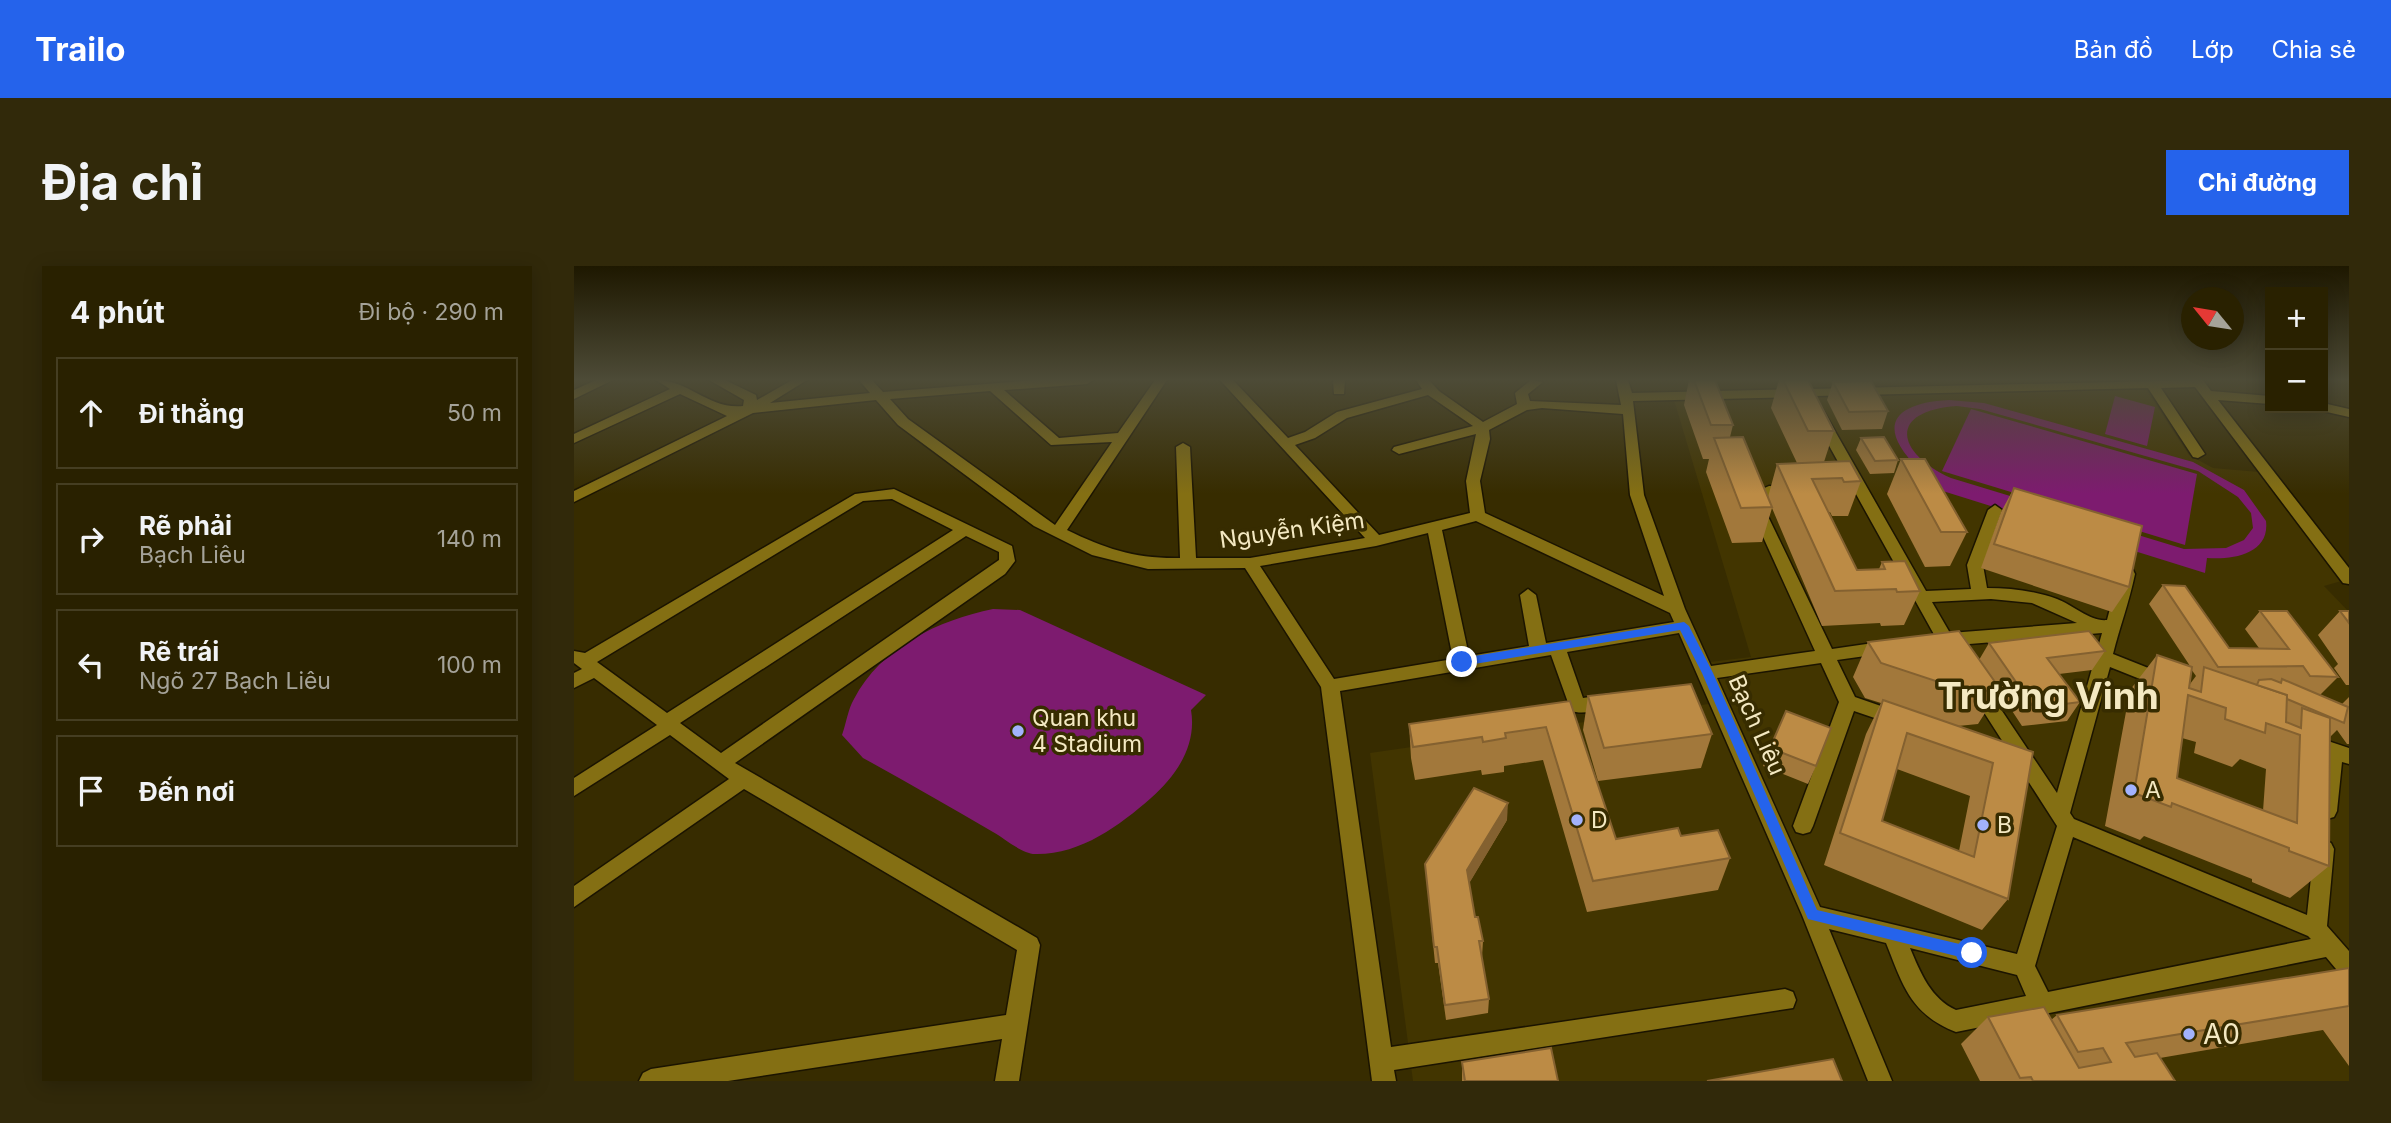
<!DOCTYPE html>
<html lang="vi">
<meta charset="utf-8">
<style>
:root{--surface:#292100;--page:#31290a;--text:#f1f3f6;--muted:#a5a399;--line:#453e22;--accent:#2563eb}
body{margin:0;font-family:Inter,sans-serif;background:var(--page);color:var(--text)}
.controls{position:absolute;right:21px;top:21px;display:grid;overflow:hidden;border-radius:0px;box-shadow:0 4px 18px #0003}
.controls button{width:63px;height:63px;display:grid;place-items:center;padding:0;border:0;border-bottom:2px solid var(--line);background:var(--surface);color:var(--text);font:35px sans-serif}
.compass{position:absolute;left:1607px;top:21px;width:63px;height:63px;border-radius:50%;background:var(--surface);box-shadow:0 4px 18px #0003;rotate:300deg}
.stop{position:absolute;width:21px;height:21px;margin:-16px;border:5px solid #2563eb;border-radius:50%;background:#fff}
.stop.end{background:#2563eb;border-color:#fff;box-shadow:0 2px 7px #0008}
.list{margin:0;padding:0;list-style:none}
h2{display:flex;justify-content:space-between;align-items:center;height:91px;margin:0;padding:0 28px;font-size:30px}
h2 small{font-size:23px;font-weight:400;color:var(--muted)}
.list li{display:grid;grid-template-columns:46px 1fr auto;gap:21px;align-items:center;box-sizing:border-box;height:112px;margin:0 14px 14px;padding:0 14px;border:2px solid var(--line);border-radius:0px}
.list b{display:block;font-size:26px;white-space:nowrap}
.list p{margin:0;font-size:23px;white-space:nowrap;color:var(--muted)}
.list em{font-size:23px;font-style:normal;color:var(--muted)}
.icon{flex:none;width:38px;height:38px;fill:none;stroke:currentColor;stroke-width:2;stroke-linecap:round;stroke-linejoin:round}
.map{position:relative;flex:none;width:1775px;height:815px;overflow:hidden;border-radius:0px}
header{display:flex;align-items:center;gap:42px;box-sizing:border-box;height:98px;padding:0 35px;background:var(--accent);color:#fff}
header strong{font-size:33px}
nav{display:flex;gap:38px;margin-inline-start:auto;font-size:24px}
.intro{display:flex;align-items:center;justify-content:space-between;box-sizing:border-box;height:168px;padding:0 42px}
h1{margin:0;font-size:49px}
.button{padding:18px 32px;border-radius:0px;background:var(--accent);color:#fff;font-size:24px;font-weight:700}
main{display:flex;gap:42px;padding:0 42px}
aside{flex:1;background:var(--surface);border-radius:0px;box-shadow:0 4px 18px #0003}
.map>svg:first-child{display:block}
.built{fill:#423500}
.green{fill:#7d1b6f;fill-rule:evenodd}
.lines{fill:none;stroke-linecap:round;stroke-linejoin:round}
.minor-casing{stroke:#1b1400;stroke-width:3}
.minor{fill:#846f13;fill-rule:evenodd}
.wall{fill:#a2783b;fill-rule:evenodd}
.shaded-wall{fill:#846130}
.building{fill:#bc8b45;stroke:#846130;stroke-width:2;fill-rule:evenodd}
.route{fill:#2563eb}
.poi-dot{fill:#a2b2fd;stroke:#372c00;stroke-width:2.5}
.labels{text-anchor:middle;stroke-width:7;stroke-linejoin:round;paint-order:stroke}
.street-label{font-size:23px;fill:#f4e9c2;stroke:#372c00}
.poi-label{font-size:23px;fill:#f4e9c2;stroke:#372c00;text-anchor:start}
.near-poi-label{font-size:28px;fill:#f4e9c2;stroke:#372c00;text-anchor:start}
.town-label{font-size:37px;font-weight:bold;fill:#f4e9c2;stroke:#372c00}
</style>
<header>
<strong>Trailo</strong>
<nav><a>Bản đồ</a><a>Lớp</a><a>Chia sẻ</a></nav>
</header>
<div class="intro"><h1>Địa chỉ</h1><a class="button">Chỉ đường</a></div>
<main>
<aside>
<h2>4 phút<small>Đi bộ · 290 m</small></h2>
<ul class="list">
<li><svg class="icon" aria-label="ahead" viewBox="0 0 24 24"><path d="M12 20V5M6 11l6-6 6 6"/></svg><div><b>Đi thẳng</b></div><em>50 m</em></li>
<li><svg class="icon" aria-label="right" viewBox="0 0 24 24"><path d="M7 20v-9h11M14 6l5 5-5 5"/></svg><div><b>Rẽ phải</b><p>Bạch Liêu</p></div><em>140 m</em></li>
<li><svg class="icon" aria-label="left" viewBox="0 0 24 24"><path d="M17 20v-9H6M10 6l-5 5 5 5"/></svg><div><b>Rẽ trái</b><p>Ngõ 27 Bạch Liêu</p></div><em>100 m</em></li>
<li><svg class="icon" aria-label="arrive" viewBox="0 0 24 24"><path d="M6 21V4h12l-3 4 3 4H6"/></svg><div><b>Đến nơi</b></div></li>
</ul>
</aside>
<div class="map">
<svg width="1775" height="815" viewBox="0 0 1775 815">
<rect width="100%" height="100%" fill="#372c00"/>
<path class="built" d="M1570,121L1615,189L1639,202L1685,206L1771,314L1750,320L1775,346V815H839L796,487L1155,435L1136,396L1177,391L1100,134Z"/>
<g class="green">
<path d="M1541,130L1581,141L1573,180L1531,168Z"/>
<path d="M1375,134L1410,137L1619,196L1670,224L1692,255C1696,288 1659,294 1633,292L1631,307L1340,216L1346,204C1302,162 1317,137 1375,134ZM1383,140L1406,143L1624,205L1664,231L1677,247L1679,262L1670,274L1652,282L1610,283L1377,212C1323,188 1312,145 1383,140Z"/>
<path d="M1397,143L1623,208L1611,279L1368,205Z"/>
<path d="M419,343L446,344L632,429L617,444C623,479 603,509 577,532C545,560 506,589 461,588C448,588 430,572 419,566C376,541 333,516 289,492L268,469C272,458 274,443 280,433C307,381 365,354 419,343Z"/>
</g>
<g class="lines">
<defs>
<g id="minor">
<path d="M22,114H39L0,133V124Z"/>
<path d="M82,114C115,114 136,144 169,140L170,134L135,114H151L182,129L183,134L218,114H233L196,137L296,127L285,114H298L309,126L462,114H519L513,118L430,124L485,172L544,167L581,114H593L493,264C532,283 562,293 606,292L602,181L609,177L616,181L622,292H676L791,272L646,114H659L714,172L731,166L763,146L848,123L842,114H855L865,125L909,156L943,138L941,127L957,114L969,116L954,128L956,135L1047,139L1042,114H1054L1058,127L1224,123L1219,114H1231L1236,123L1629,114L1637,125L1696,130V138L1644,134L1775,302V318L1769,317L1621,121L1587,122L1631,188L1624,192L1619,191L1574,122L1241,130L1352,325L1397,323L1393,299L1414,244L1421,239L1428,244L1409,299L1413,322C1437,322 1461,325 1483,333C1499,339 1517,356 1533,354L1545,308L1547,304H1559L1561,308C1555,337 1546,360 1539,388L1597,411L1600,416L1597,421L1591,423L1536,401L1496,547L1500,553L1733,649L1740,583L1743,577L1750,574L1757,577L1760,583L1753,660L1775,685V712L1767,709L1752,691L1382,766C1336,748 1329,719 1312,677L1255,663L1318,815H1294L1228,649L1105,367L993,386L1009,432L1035,428L1041,430L1044,435L1041,440C1029,444 1009,449 997,445L977,389L766,425L817,781L1211,723L1219,726L1222,734L1219,742L820,804L822,815H798L747,421L671,302L574,303L518,289L460,260L324,159L302,134L179,147L0,236V225L153,150L106,128L0,177V168L96,123ZM416,125L477,179L538,176L481,259L334,153L316,133ZM854,129L899,160L820,181L818,184L825,188L902,168L892,215L896,247L805,269L721,179L741,172L773,152ZM1228,131L1362,372L1361,374L1372,389H1384L1387,385L1383,379L1528,367L1483,527L1408,415H1396L1393,420L1483,560L1443,688L1246,641L1143,412L1247,397L1265,436L1219,560L1222,566L1229,568L1236,566L1239,560L1280,445L1324,460L1330,458L1333,453L1330,448L1281,431L1263,394L1313,387L1322,381L1313,375L1258,383L1189,240L1191,232L1198,228L1222,226L1224,223L1222,220H1195L1179,227L1175,240L1241,385L1137,400L1111,343L1070,229L1059,135ZM968,142L1049,148L1056,229L1090,330L911,247L906,215L916,173L915,164L953,144ZM902,255L1096,347L1100,356L972,377L962,329L954,323L946,329L955,380L895,390L868,264ZM854,267L879,393L760,413L686,300L802,280ZM1417,333L1458,337L1503,357L1376,367L1358,336ZM1499,571L1734,670L1737,673L1474,726L1461,700ZM1336,682L1443,709L1452,730L1382,744C1357,733 1346,706 1336,682Z"/>
<path d="M759,114H771L770,128H760Z"/>
<path d="M1749,137L1775,143V151L1744,144L1743,142H1749Z"/>
<path d="M320,223L438,280L441,295L431,308L161,497L463,672L466,679L445,815H421L428,773L154,815H65L69,807L77,803L432,749L443,684L170,523L0,641V620L155,513L96,469L0,530V512L83,459L20,412L0,422V407L8,403L0,397V385L11,387L281,228ZM318,233L379,264L93,447L23,396L289,235ZM392,270L425,286V294L147,487L106,457Z"/>
<path d="M1736,469L1775,482V498L1768,496L1763,545L1760,551L1753,553L1746,551L1743,545L1749,491L1729,481L1727,476L1729,471Z"/>
</g>
</defs>
<use href="#minor" class="minor-casing"/>
<use href="#minor" class="minor"/>
</g>
<g class="wall">
<path d="M1115,114H1141L1159,159L1156,171L1194,231L1203,198L1223,197L1197,142L1205,114H1234L1260,165L1250,196L1287,215L1274,250H1258L1256,246H1255L1283,304L1305,303L1308,296L1346,325L1330,359L1307,360L1306,357L1248,360L1198,242L1188,276L1158,277L1132,206L1135,193H1129L1110,139Z"/>
<path d="M1259,116L1314,145L1308,163L1268,164L1253,134Z"/>
<path d="M1287,172L1324,194L1320,207L1296,208L1282,184Z"/>
<path d="M1327,193L1393,266L1376,300L1351,301L1313,228Z"/>
<path d="M1440,222L1555,321L1538,346L1407,302L1427,246Z"/>
<path d="M1589,319L1655,382H1685L1671,363L1686,345L1764,411L1746,429L1768,438L1775,431V478H1773L1763,464L1756,471L1755,600L1716,632L1678,616V613L1570,570L1566,574L1531,560L1556,424L1583,389L1616,400L1575,338ZM1617,403L1622,410L1616,418ZM1608,472L1622,476L1620,487L1658,501L1666,493L1692,503L1689,545L1603,512Z"/>
<path d="M1766,345H1775V419H1772L1760,402L1764,398L1744,369Z"/>
<path d="M1294,376L1405,394L1415,377L1531,385L1518,404L1485,408L1506,436L1493,455L1448,460L1425,425L1404,458L1384,460L1459,486L1434,633L1408,664L1250,599L1292,468L1307,437L1291,432L1279,411ZM1323,503L1396,530L1385,585L1308,555Z"/>
<path d="M1014,430L1138,468L1127,502L1024,515L1009,464Z"/>
<path d="M996,435L1042,573L1107,570L1156,592L1144,624L1013,646L969,494L930,500V506L908,509L907,504L841,514L837,492L835,458Z"/>
<path d="M1196,482L1242,500L1234,518L1189,500Z"/>
<path d="M933,554L895,617L901,651L909,675L908,691H907L915,733L914,747L872,754L864,697H861L851,598Z"/>
<path d="M1775,702V800L1749,764L1586,792L1601,815H1406L1387,778L1414,751L1477,754L1483,749Z"/>
<path d="M888,796L984,815H888Z"/>
</g>
<path class="shaded-wall" d="M934,537L933,554L893,621V604Z"/>
<g class="building">
<path d="M1120,114H1141L1159,159H1137Z"/>
<path d="M1209,114H1234L1260,165H1234Z"/>
<path d="M1297,115L1314,145L1275,146L1259,116Z"/>
<path d="M1169,171L1198,241L1167,242L1140,172Z"/>
<path d="M1310,171L1324,194L1301,195L1287,172Z"/>
<path d="M1327,193H1351L1393,266H1367Z"/>
<path d="M1276,195L1287,215L1270,216L1268,212L1238,213L1283,304L1311,303L1308,296L1331,295L1346,325L1323,326L1322,323L1261,325L1203,198Z"/>
<path d="M1440,222L1568,260L1555,321L1420,278Z"/>
<path d="M1589,319L1611,320L1655,382L1715,383L1686,345H1713L1764,411L1736,410L1729,400L1644,401Z"/>
<path d="M1766,345H1775V357Z"/>
<path d="M1385,365L1426,423L1398,427L1307,397L1294,376Z"/>
<path d="M1515,365L1531,385L1473,392L1506,436L1460,442L1415,377Z"/>
<path d="M1583,389L1618,401L1615,422L1627,426L1630,401L1713,429L1712,456L1727,462L1728,442L1756,452L1755,600L1715,585V582L1598,537L1597,541L1560,527ZM1614,429L1652,442L1651,453L1691,467L1692,457L1726,469L1723,557L1603,512Z"/>
<path d="M1697,413L1707,417L1708,413L1774,441L1770,457L1713,433V429L1683,419L1685,414Z"/>
<path d="M1117,418L1138,468L1030,482L1014,430Z"/>
<path d="M1309,434L1459,486L1434,633L1266,567ZM1333,467L1419,497L1400,591L1308,555Z"/>
<path d="M996,435L1042,573L1104,562L1107,570L1144,564L1156,592L1019,615L972,461L931,467L932,472L909,476L908,471L839,481L835,458Z"/>
<path d="M1212,445L1257,462L1242,500L1196,482Z"/>
<path d="M900,522L934,537L893,604L901,651H904L909,675H905L915,733L871,739L863,681H860L851,598Z"/>
<path d="M1775,702V740L1552,777L1561,791L1583,787L1601,815H1459L1457,811L1446,812L1414,751L1470,741L1505,802L1537,796L1529,782L1504,786L1483,749Z"/>
<path d="M977,782L984,815H891L888,796Z"/>
<path d="M1259,793L1268,815H1133Z"/>
</g>
<linearGradient id="sky" x2="0" y2="1"><stop stop-color="#1e1800"/><stop offset="0.5" stop-color="#4d4b37"/><stop offset="1" stop-color="#4d4b37" stop-opacity="0"/></linearGradient>
<rect width="1775" height="228" fill="url(#sky)"/>
<path class="route" d="M1110,356L1115,360L1139,407L1243,644L1398,681L1403,683V692L1398,694L1234,653L1128,407L1106,364L888,400L882,396L888,392Z"/>
<g class="poi-dot">
<circle cx="444" cy="465" r="7"/>
<circle cx="1557" cy="524" r="7"/>
<circle cx="1003" cy="554" r="7"/>
<circle cx="1409" cy="559" r="7"/>
<circle cx="1615" cy="768" r="7"/>
</g>
<g class="labels">
<g class="street-label">
<text transform="translate(718 264) rotate(-8)" y="8">Nguyễn Kiệm</text>
<text transform="translate(1183 459) rotate(66)" y="8">Bạch Liêu</text>
</g>
<g class="poi-label">
<text x="458" y="460">Quan khu<tspan x="458" dy="26">4 Stadium</tspan></text>
<text x="1571" y="532">A</text>
<text x="1017" y="562">D</text>
<text x="1423" y="567">B</text>
</g>
<g class="near-poi-label">
<text x="1629" y="778">A0</text>
</g>
<g class="town-label">
<text x="1474" y="443">Trường Vinh</text>
</g>
</g>
</svg>
<div class="controls">
<button>+</button>
<button>−</button>
</div>
<svg class="compass" viewBox="-18 -18 36 36"><path d="M0-13l5 13h-10z" fill="#e53935"/><path d="M0 13l5-13h-10z" fill="#a5a399"/></svg>
<div class="stop" style="left:1398px;top:687px"></div>
<div class="stop end" style="left:888px;top:396px"></div>
</div>
</main>
